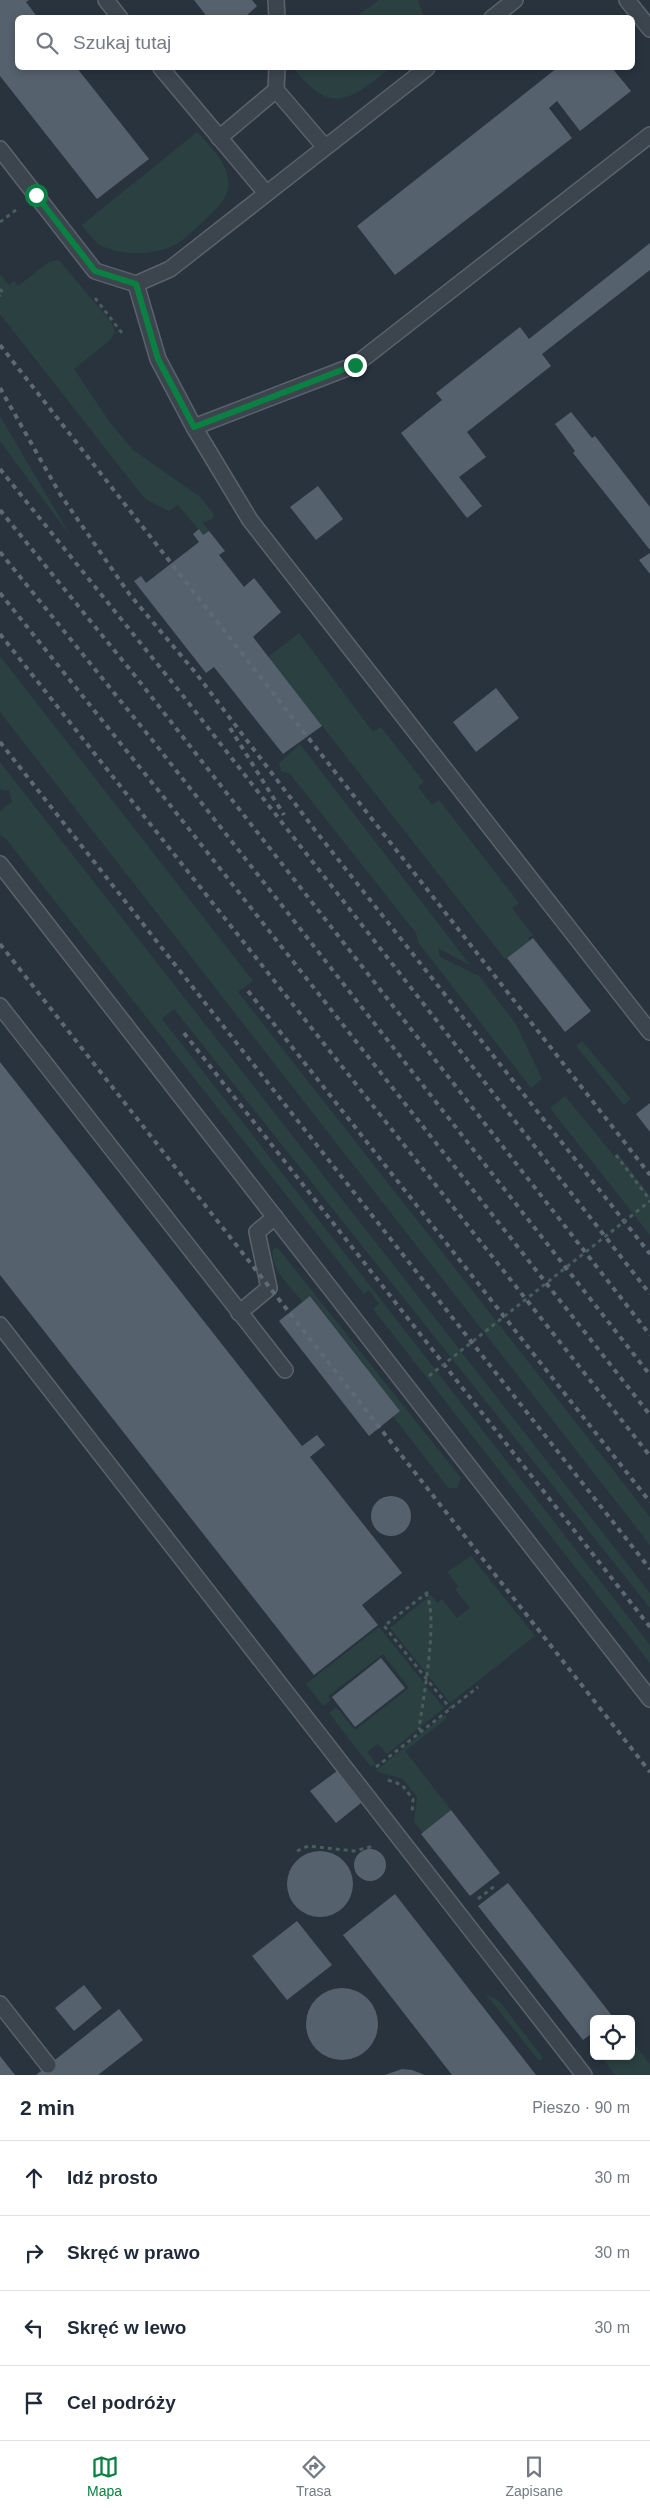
<!DOCTYPE html>
<html lang="pl">
<meta charset="utf-8">
<style>
:root{--surface:#fff;--page:#f6f6f7;--text:#1f2937;--muted:#747a83;--line:#e0e1e3;--accent:#0b8043}
body{margin:0;font-family:Arial,sans-serif;background:var(--page);color:var(--text)}
.controls{position:absolute;right:15px;bottom:15px;display:grid;overflow:hidden;border-radius:8px;box-shadow:0 2px 8px #0003}
.controls button{width:45px;height:45px;display:grid;place-items:center;padding:0;border:0;border-bottom:1px solid var(--line);background:var(--surface);color:var(--text);font:25px sans-serif}
.stop{position:absolute;width:15px;height:15px;margin:-11px;border:4px solid #0b8043;border-radius:50%;background:#fff}
.stop.end{background:#0b8043;border-color:#fff;box-shadow:0 1px 5px #0008}
.list{margin:0;padding:0;list-style:none}
h2{display:flex;justify-content:space-between;align-items:center;height:65px;margin:0;padding:0 20px;font-size:21px}
h2 small{font-size:16px;font-weight:400;color:var(--muted)}
.list li{display:grid;grid-template-columns:32px 1fr auto;gap:15px;align-items:center;box-sizing:border-box;height:75px;padding:0 20px;border-top:1px solid var(--line)}
.list b{display:block;font-size:19px;white-space:nowrap}
.list em{font-size:16px;font-style:normal;color:var(--muted)}
.icon{flex:none;width:28px;height:28px;fill:none;stroke:currentColor;stroke-width:2;stroke-linecap:round;stroke-linejoin:round}
.map{position:relative;flex:none;width:650px;height:2075px;overflow:hidden}
.search{position:absolute;background:var(--surface);box-shadow:0 2px 8px #0003;left:15px;right:15px;top:15px;height:55px;display:flex;align-items:center;gap:12px;box-sizing:border-box;padding:0 18px;border-radius:8px;color:var(--muted);font-size:19px}
.sheet{height:365px;background:var(--surface)}
nav{display:flex;justify-content:space-around;align-items:center;box-sizing:border-box;height:70px;border-top:1px solid var(--line);background:var(--surface);font-size:14px;color:var(--muted)}
nav a{display:grid;justify-items:center;gap:2px}
nav .on{color:var(--accent)}
.map>svg:first-child{display:block}
.green{fill:#2b4040}
.building{fill:#56616e}
.lines{fill:none;stroke-linecap:round;stroke-linejoin:round}
.lane-casing{stroke:#5a636c;stroke-width:18}
.path{stroke:#4a5d5e;stroke-width:3;stroke-dasharray:4 4;stroke-linecap:butt}
.lane{stroke:#3c454e;stroke-width:15}
.rail{stroke:#5f6975;stroke-width:4;stroke-dasharray:5 5;stroke-linecap:butt}
.path-bridge{stroke:#4a5d5e;stroke-width:3;stroke-dasharray:4 4;stroke-linecap:butt}
.route{stroke:#0b8043;stroke-width:6}
</style>
<div class="map">
<svg width="650" height="2075" viewBox="0 0 650 2075">
<rect width="100%" height="100%" fill="#28333e"/>
<g class="green">
<path d="M379,0H418L424,17H356Z"/>
<path d="M293,68H391C348,101 332,116 293,68Z"/>
<path d="M197,132C210,146 225,160 228,179C232,196 215,210 204,221C197,227 189,235 181,241C160,256 122,257 100,245C93,240 87,232 82,225Z"/>
<path d="M59,260L111,322L115,332L110,340L74,369L111,424L133,450L199,496L214,514L212,519L203,523L209,531L203,535L178,505L169,511L145,499L0,314V274L9,285L14,281L18,286L49,262Z"/>
<path d="M0,416L71,537L0,441Z"/>
<path d="M299,633L373,732L381,727L424,782L418,787L432,805L439,800L519,903L512,908L533,935L528,938L530,940L505,959L268,657Z"/>
<path d="M0,656L253,981L238,992L650,1517V1545L0,712Z"/>
<path d="M300,744L471,966L438,948L440,957L479,976L516,1024L542,1079L531,1088L418,942L416,933L290,774L281,771L279,763Z"/>
<path d="M0,762L650,1593V1608L174,1009L162,1019L650,1645V1663L373,1309L379,1304L369,1290L364,1294L6,839L0,835V811L12,802L9,790H2L0,788Z"/>
<path d="M582,1041L631,1099L624,1105L576,1046Z"/>
<path d="M565,1096L614,1156L618,1154L650,1196V1235L550,1108Z"/>
<path d="M277,1247L461,1478L457,1488H449L446,1485L393,1416L400,1411L311,1296L303,1302C292,1289 269,1268 273,1249Z"/>
<path d="M471,1556L535,1636L450,1703L390,1628L431,1595L437,1603L442,1599L457,1618L470,1608L455,1589L458,1586L447,1572Z"/>
<path d="M379,1627L444,1708L387,1754L378,1744L367,1752L376,1764L371,1767L329,1713L336,1707L355,1730L409,1688L383,1654L328,1696L331,1700L323,1706L306,1684Z"/>
<path d="M445,1715L447,1718L405,1751L451,1810L423,1833L414,1822L417,1797L403,1779L375,1771Z"/>
<path d="M485,1993L500,2002L543,2058L539,2061Z"/>
<path d="M631,2040L650,2064V2075H615L603,2059L607,2056H631Z"/>
</g>
<g class="building">
<path d="M0,0H29L26,2L38,18H18V68H77L149,159L97,199L0,76Z"/>
<path d="M194,0H252L257,6L244,18H208Z"/>
<path d="M557,68H612L631,91L580,131L557,101L549,108L572,138L395,275L357,226Z"/>
<path d="M650,243V270L542,354L551,366L467,432L486,457L459,477L482,506L467,518L401,433L442,400L436,393L520,327L529,339Z"/>
<path d="M571,412L592,438L595,436L650,507V550L573,453L575,451L555,424Z"/>
<path d="M318,486L343,519L316,540L290,507Z"/>
<path d="M199,529L203,535L209,531L225,551L219,555L244,587L254,578L281,612L253,637L322,726L283,754L214,667L206,673L134,581L141,576L146,583L199,542L193,534Z"/>
<path d="M650,553V574L639,560Z"/>
<path d="M496,688L519,718L476,752L453,722Z"/>
<path d="M533,938L591,1011L565,1032L507,958Z"/>
<path d="M0,1062L302,1446L317,1435L325,1445L310,1457L402,1573L362,1605L378,1625L314,1675L0,1275Z"/>
<path d="M650,1103V1132L636,1114Z"/>
<path d="M310,1296L400,1411L369,1436L279,1321Z"/>
<circle cx="391" cy="1516" r="20"/>
<path d="M381,1658L405,1688L355,1727L332,1697Z"/>
<path d="M337,1771L361,1803L336,1823L310,1791Z"/>
<path d="M451,1810L500,1873L470,1896L421,1834Z"/>
<circle cx="370" cy="1865" r="16"/>
<circle cx="320" cy="1884" r="33"/>
<path d="M508,1883L613,2017L594,2019V2032L583,2040L478,1906Z"/>
<path d="M395,1894L536,2075H452L343,1935Z"/>
<path d="M297,1921L332,1965L287,2000L252,1956Z"/>
<path d="M84,1985L102,2008L74,2031L55,2008Z"/>
<circle cx="342" cy="2024" r="36"/>
<path d="M119,2009L143,2040L98,2075H36Z"/>
<path d="M0,2056L15,2075H0Z"/>
<path d="M402,2069L412,2070L425,2075H385Z"/>
</g>
<g class="lines">
<defs>
<g id="lane">
<path d="M106,0L120,18"/>
<path d="M276,0L277,18"/>
<path d="M627,0L650,29"/>
<path d="M492,18L515,0"/>
<path d="M161,68L266,193"/>
<path d="M277,68L276,90L324,146"/>
<path d="M219,138L276,90"/>
<path d="M0,149L95,271L136,284L170,269L427,68"/>
<path d="M136,284L158,359L194,427L250,520L650,1032"/>
<path d="M194,427L355,365L650,135"/>
<path d="M0,864L650,1699"/>
<path d="M0,1006L285,1370"/>
<path d="M239,1313L269,1288L257,1232L275,1217"/>
<path d="M0,1325L584,2075"/>
<path d="M0,2004L48,2065"/>
</g>
</defs>
<use href="#lane" class="lane-casing"/>
<g class="path">
<path d="M0,222L16,210"/>
<path d="M0,289L3,293L0,296"/>
<path d="M95,298L122,333"/>
<path d="M616,1155L650,1200"/>
<path d="M428,1592L384,1626L450,1708"/>
<path d="M421,1731L419,1728C423,1701 439,1615 426,1594"/>
<path d="M376,1767L478,1687"/>
<path d="M388,1780L402,1785L413,1799L412,1813"/>
<path d="M297,1851L308,1846L354,1851L374,1846"/>
<path d="M478,1899L496,1885"/>
</g>
<use href="#lane" class="lane"/>
<g class="rail">
<path d="M0,345C217,622 434,897 650,1175"/>
<path d="M0,388L60,494L130,595L195,672L318,834L650,1254"/>
<path d="M0,469L184,697L650,1294"/>
<path d="M0,510L136,677L650,1335"/>
<path d="M0,552L153,741L650,1375"/>
<path d="M0,593L170,805L650,1415"/>
<path d="M0,634L650,1456"/>
<path d="M230,728L284,815"/>
<path d="M0,742L650,1569"/>
<path d="M0,944L650,1772"/>
<path d="M248,991L650,1502"/>
<path d="M184,1033L650,1627"/>
</g>
<path class="path-bridge" d="M429,1376L650,1201"/>
</g>
<g class="lines">
<path class="route" d="M36,195L95,271L136,284L158,359L194,427L355,365"/>
</g>
</svg>
<div class="controls">
<button><svg class="icon" aria-label="locate" viewBox="0 0 24 24"><circle cx="12" cy="12" r="6"/><path d="M12 2v4M12 18v4M2 12h4M18 12h4"/></svg></button>
</div>
<div class="stop" style="left:36px;top:195px"></div>
<div class="stop end" style="left:355px;top:365px"></div>
<div class="search"><svg class="icon" aria-label="search" viewBox="0 0 24 24"><circle cx="10" cy="10" r="6"/><path d="M15 15l6 6"/></svg>Szukaj tutaj</div>
</div>
<section class="sheet">
<h2>2 min<small>Pieszo · 90 m</small></h2>
<ul class="list">
<li><svg class="icon" aria-label="ahead" viewBox="0 0 24 24"><path d="M12 20V5M6 11l6-6 6 6"/></svg><div><b>Idź prosto</b></div><em>30 m</em></li>
<li><svg class="icon" aria-label="right" viewBox="0 0 24 24"><path d="M7 20v-9h11M14 6l5 5-5 5"/></svg><div><b>Skręć w prawo</b></div><em>30 m</em></li>
<li><svg class="icon" aria-label="left" viewBox="0 0 24 24"><path d="M17 20v-9H6M10 6l-5 5 5 5"/></svg><div><b>Skręć w lewo</b></div><em>30 m</em></li>
<li><svg class="icon" aria-label="arrive" viewBox="0 0 24 24"><path d="M6 21V4h12l-3 4 3 4H6"/></svg><div><b>Cel podróży</b></div></li>
</ul>
</section>
<nav>
<a class="on"><svg class="icon" aria-label="map" viewBox="0 0 24 24"><path d="M3 6l6-2 6 2 6-2v14l-6 2-6-2-6 2zM9 4v14M15 6v14"/></svg>Mapa</a>
<a><svg class="icon" aria-label="directions" viewBox="0 0 24 24"><path d="M12 3l9 9-9 9-9-9zM9 14v-3h6M13 9l2 2-2 2"/></svg>Trasa</a>
<a><svg class="icon" aria-label="saved" viewBox="0 0 24 24"><path d="M7 4h10v16l-5-4-5 4z"/></svg>Zapisane</a>
</nav>
